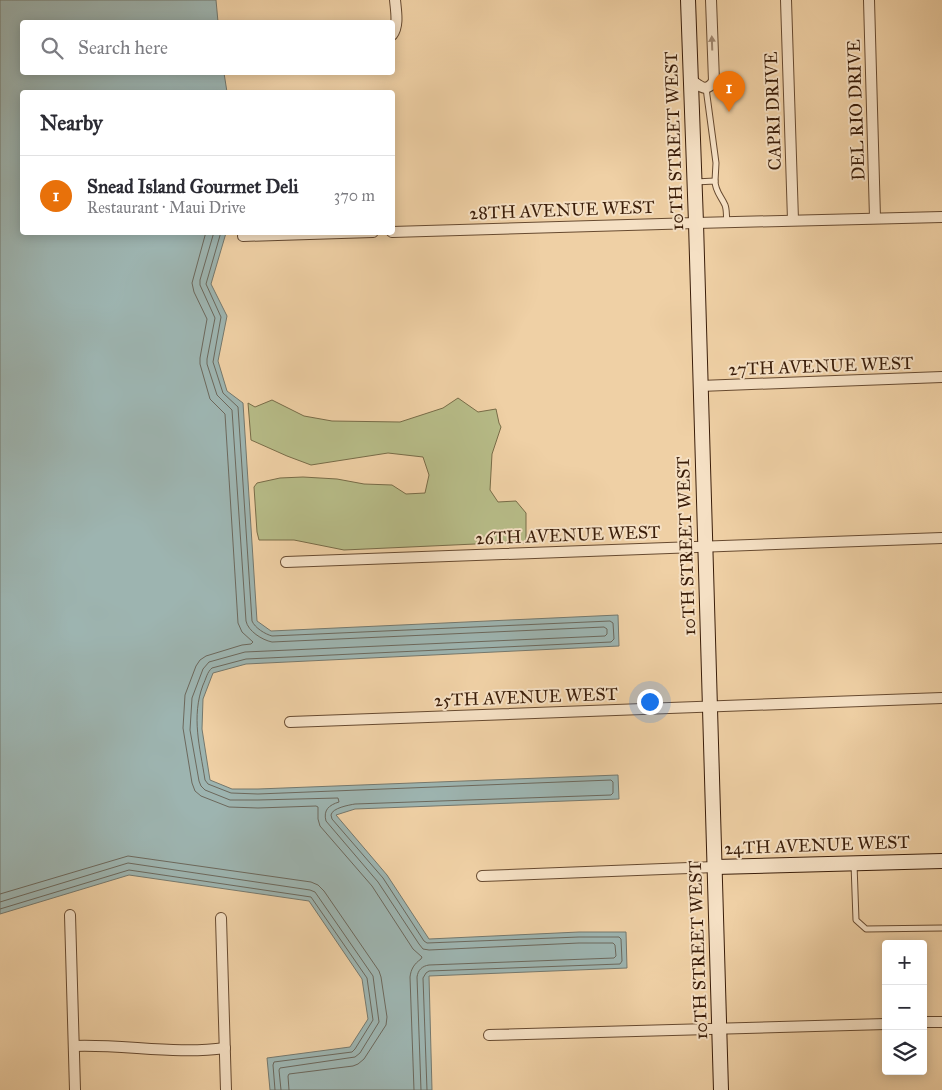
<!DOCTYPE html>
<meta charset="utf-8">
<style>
:root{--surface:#fff;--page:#f7f7f7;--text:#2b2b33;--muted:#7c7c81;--line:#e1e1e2;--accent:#db2777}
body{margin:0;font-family:"IM FELL Great Primer",serif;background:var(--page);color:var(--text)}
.controls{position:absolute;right:15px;bottom:15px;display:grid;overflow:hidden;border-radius:5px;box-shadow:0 2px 12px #0003}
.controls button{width:45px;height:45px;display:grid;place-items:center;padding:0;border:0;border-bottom:1px solid var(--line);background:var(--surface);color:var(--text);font:25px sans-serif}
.you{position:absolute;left:649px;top:701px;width:18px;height:18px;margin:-12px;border:4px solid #fff;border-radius:50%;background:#1a73e8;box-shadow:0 0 0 8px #1a73e833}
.badge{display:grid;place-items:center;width:32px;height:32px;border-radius:50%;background:var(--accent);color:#fff;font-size:16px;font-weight:700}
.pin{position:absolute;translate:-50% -41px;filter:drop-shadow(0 1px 2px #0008)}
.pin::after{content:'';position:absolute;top:26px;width:18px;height:15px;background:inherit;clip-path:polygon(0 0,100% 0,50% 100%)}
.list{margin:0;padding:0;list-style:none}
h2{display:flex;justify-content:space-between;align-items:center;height:65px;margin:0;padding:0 20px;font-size:21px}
h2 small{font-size:16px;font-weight:400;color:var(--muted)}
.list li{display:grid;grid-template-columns:32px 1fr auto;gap:15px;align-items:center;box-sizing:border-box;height:80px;padding:0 20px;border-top:1px solid var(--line)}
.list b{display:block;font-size:19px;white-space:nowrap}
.list p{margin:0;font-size:16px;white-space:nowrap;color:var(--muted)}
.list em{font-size:16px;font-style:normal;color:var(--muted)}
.icon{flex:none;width:28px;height:28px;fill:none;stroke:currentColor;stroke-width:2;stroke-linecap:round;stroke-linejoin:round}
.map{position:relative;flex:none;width:942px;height:1090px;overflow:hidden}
.search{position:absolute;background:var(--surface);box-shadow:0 2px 12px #0003;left:20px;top:20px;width:375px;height:55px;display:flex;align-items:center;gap:12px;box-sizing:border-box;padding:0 18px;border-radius:5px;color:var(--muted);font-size:19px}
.panel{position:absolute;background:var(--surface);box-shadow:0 2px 12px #0003;left:20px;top:90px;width:375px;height:145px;border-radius:5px}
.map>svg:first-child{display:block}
.green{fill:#b7bc88;stroke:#786c48}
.water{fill:#9db4b0;stroke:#75786d}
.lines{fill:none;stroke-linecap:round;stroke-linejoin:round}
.shore{stroke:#6c685c;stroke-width:1}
.lane-casing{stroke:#674a30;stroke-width:7}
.street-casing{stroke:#674a30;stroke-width:12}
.secondary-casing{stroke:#3a1d09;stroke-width:16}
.lane{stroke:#f5e0c4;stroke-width:5}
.street{stroke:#f5e0c4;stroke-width:10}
.secondary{stroke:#f5e0c4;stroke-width:14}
.oneway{fill:#a18870}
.labels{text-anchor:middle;stroke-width:4;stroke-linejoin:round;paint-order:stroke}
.street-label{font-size:18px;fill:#3a1d09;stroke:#f5e0c4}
</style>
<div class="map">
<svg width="942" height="1090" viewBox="0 0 942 1090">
<rect width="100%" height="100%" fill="#efd0a5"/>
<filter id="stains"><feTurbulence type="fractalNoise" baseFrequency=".004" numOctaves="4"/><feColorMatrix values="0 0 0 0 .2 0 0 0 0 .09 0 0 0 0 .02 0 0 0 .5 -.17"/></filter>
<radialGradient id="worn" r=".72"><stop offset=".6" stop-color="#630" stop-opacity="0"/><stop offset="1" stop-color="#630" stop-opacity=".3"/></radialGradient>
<path class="green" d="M458,398L478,412L496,409L499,423L501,427L492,454L490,490L498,502L516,501L526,513V543L475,544L344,550L294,540H259L257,532L254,487L257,483L280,478L303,477L337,479L364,484L392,485L406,494L425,493L429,475L423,457L388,453L311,465L287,456L251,440L248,403L255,407L272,400L304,416L332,421L400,422L443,408Z"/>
<path class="water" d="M0,0H216L218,22H22V72L224,73L227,92H22V232L226,233L211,284L227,316L218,361L227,391L243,403L257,621L271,631L618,615L619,646L246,664L213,673L203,699L202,729L210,780L232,789H258L618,775L619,799L355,809L336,815L387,875L429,939L579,932H626L627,968L429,976L432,1090H270L267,1058L350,1047L368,1019L362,979L309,901L129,875L0,914Z"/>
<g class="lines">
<g class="shore">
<path d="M206,232L192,283L194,292L207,319L200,358V364L210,399L225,414L238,623L242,632L253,642L251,644L242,645L206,656L200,660L196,666L185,695L183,728L192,783L195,791L201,796L229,807L258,808L316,806L318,807V819L320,826L372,886L413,949L422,957L421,959C414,964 411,969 410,977L414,1090"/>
<path d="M214,232L200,280V285L215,318L207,359V364L217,395L232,410L246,621C248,631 262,640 272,642L604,627L607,629V634L605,636L245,652L209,662L203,669L192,698L190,730L199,781L201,786L205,790L230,800H258L338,798L339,802C329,805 323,810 326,821L378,882L419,944L423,949L429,950L579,943H613L615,945L616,956L614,958L429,965C422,966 418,970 417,977L421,1090"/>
<path d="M221,232L206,284L221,317L213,362L223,393L238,407L252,621C255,628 265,634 272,636L610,621L613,623L614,639L611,642L246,659L212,668C207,672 206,679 203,685C191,717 200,747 205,780L208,784L231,793L258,794L611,780L613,782V793L611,795L355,804C349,805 332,808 331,815C331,816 332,818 332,819L383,878L424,941L427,943L579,937H619L621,939L622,961L620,964L429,971L426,973L423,978L427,1090"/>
<path d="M0,894L128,856L311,882L318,885L324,891L379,971L381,977L387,1017L386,1025L364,1059L358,1064L353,1066L289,1074L288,1076L289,1090"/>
<path d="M0,902L128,863L310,890L315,892L373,976L379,1022L360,1053L355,1057L280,1068L279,1070L281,1090"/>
<path d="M0,909L129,870L311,897L367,978L373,1020L355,1049L352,1052L274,1062L273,1065L275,1090"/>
</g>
<defs>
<g id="lane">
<path d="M706,88L716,163L715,181"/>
<path d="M695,182L715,181C715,191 721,196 725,205C727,210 726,216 727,222"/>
<path d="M854,864L856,920L866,929L942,928"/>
</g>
<g id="street">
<path d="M786,0L793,220"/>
<path d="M869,0L875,218"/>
<path d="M392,35C399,26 396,11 395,0"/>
<path d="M691,80C699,85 706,94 714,81L711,0"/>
<path d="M392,232L696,223L942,217"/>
<path d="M243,236L373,232"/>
<path d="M700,386L942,377"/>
<path d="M286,562L942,538"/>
<path d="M290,722L942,698"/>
<path d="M482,876L715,867"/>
<path d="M70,915L75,1090"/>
<path d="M221,918L226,1090"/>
<path d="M923,1022H942"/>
<path d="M489,1035L886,1024"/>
<path d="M74,1046C124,1044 175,1055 225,1048"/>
</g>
<g id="secondary">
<path d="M688,0L696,223L721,1090"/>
<path d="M715,867L942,861"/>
</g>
</defs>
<use href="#lane" class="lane-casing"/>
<use href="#street" class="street-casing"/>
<use href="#secondary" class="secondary-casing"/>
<use href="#lane" class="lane"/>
<use href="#street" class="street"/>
<use href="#secondary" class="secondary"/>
</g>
<defs><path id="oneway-solid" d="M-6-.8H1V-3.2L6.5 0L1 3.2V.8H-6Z" transform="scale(1.25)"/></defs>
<use class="oneway" href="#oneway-solid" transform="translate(712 43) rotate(-92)"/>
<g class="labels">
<g class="street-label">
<text transform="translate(856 110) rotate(-92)" y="6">DEL RIO DRIVE</text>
<text transform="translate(773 111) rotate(-92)" y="6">CAPRI DRIVE</text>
<text transform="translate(674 141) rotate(-92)" y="6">10TH STREET WEST</text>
<text transform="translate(562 210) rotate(-2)" y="6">28TH AVENUE WEST</text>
<text transform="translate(821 366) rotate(-2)" y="6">27TH AVENUE WEST</text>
<text transform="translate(568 535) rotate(-2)" y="6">26TH AVENUE WEST</text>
<text transform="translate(686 546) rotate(-92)" y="6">10TH STREET WEST</text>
<text transform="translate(526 697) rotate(-2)" y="6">25TH AVENUE WEST</text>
<text transform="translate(817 845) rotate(-2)" y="6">24TH AVENUE WEST</text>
<text transform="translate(698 950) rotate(-92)" y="6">10TH STREET WEST</text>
</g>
</g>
<rect width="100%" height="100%" filter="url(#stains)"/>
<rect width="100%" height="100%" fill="url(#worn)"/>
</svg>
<div class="controls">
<button>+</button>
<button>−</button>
<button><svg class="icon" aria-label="layers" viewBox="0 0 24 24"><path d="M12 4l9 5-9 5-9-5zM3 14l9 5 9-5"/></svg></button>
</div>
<div class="you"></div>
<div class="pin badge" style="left:729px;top:112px;background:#e8710a">1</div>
<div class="search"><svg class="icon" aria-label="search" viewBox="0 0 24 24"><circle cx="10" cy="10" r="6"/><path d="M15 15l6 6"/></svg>Search here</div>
<section class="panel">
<h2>Nearby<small></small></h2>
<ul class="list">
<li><span class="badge" style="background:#e8710a">1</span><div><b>Snead Island Gourmet Deli</b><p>Restaurant · Maui Drive</p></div><em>370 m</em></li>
</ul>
</section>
</div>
